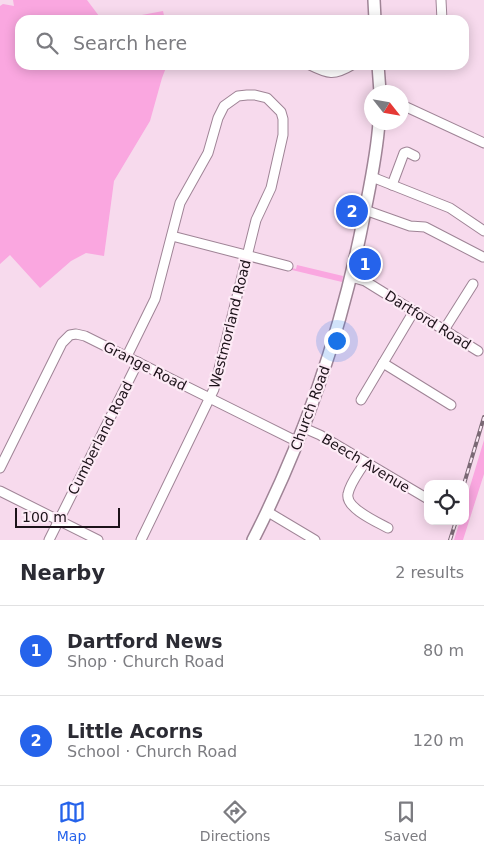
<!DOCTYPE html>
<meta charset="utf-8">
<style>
:root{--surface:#fff;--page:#f2f2f3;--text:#2b2b33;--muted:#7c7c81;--line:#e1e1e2;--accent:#2563eb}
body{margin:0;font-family:"DejaVu Sans",sans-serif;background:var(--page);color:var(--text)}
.controls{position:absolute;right:15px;bottom:15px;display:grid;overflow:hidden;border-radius:10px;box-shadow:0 2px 12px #0003}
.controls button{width:45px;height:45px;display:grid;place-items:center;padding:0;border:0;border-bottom:1px solid var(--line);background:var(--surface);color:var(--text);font:25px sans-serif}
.compass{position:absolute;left:364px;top:85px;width:45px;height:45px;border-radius:50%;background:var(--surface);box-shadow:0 2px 12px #0003;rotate:121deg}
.scale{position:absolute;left:15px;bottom:12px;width:105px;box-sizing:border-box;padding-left:5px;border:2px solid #1c1219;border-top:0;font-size:14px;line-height:18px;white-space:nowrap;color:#1c1219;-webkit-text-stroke:4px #fdebf6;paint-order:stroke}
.you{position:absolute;left:336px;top:340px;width:18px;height:18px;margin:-12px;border:4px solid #fff;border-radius:50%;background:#1a73e8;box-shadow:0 0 0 8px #1a73e833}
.badge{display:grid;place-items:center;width:32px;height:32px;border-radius:50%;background:var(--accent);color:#fff;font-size:16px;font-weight:700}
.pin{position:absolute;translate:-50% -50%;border:2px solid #fff;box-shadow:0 1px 5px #0006}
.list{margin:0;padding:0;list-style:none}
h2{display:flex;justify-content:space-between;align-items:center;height:65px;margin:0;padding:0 20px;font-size:21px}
h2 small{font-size:16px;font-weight:400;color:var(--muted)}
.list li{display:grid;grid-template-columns:32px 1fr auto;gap:15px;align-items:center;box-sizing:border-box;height:90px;padding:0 20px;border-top:1px solid var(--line)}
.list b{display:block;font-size:19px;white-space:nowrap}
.list p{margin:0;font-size:16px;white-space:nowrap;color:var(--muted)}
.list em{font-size:16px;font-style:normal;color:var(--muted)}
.icon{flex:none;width:28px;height:28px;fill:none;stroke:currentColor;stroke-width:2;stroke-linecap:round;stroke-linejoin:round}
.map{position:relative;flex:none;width:484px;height:540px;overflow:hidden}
.search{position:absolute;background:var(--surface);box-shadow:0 2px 12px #0003;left:15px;right:15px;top:15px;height:55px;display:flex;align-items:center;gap:12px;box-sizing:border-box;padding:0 18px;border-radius:15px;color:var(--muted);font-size:19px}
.sheet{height:245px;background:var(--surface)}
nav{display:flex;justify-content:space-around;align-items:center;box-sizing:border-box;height:70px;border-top:1px solid var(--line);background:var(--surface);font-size:14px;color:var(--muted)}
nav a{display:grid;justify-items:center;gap:2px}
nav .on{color:var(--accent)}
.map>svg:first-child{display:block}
.green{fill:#faa7e0}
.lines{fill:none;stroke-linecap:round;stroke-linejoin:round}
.minor-casing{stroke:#9f8496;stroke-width:11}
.secondary-casing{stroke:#9f8496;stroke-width:14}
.minor{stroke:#fff;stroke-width:9}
.secondary{stroke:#fff;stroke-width:11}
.rail-casing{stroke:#7b6975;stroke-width:4}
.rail{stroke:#fdebf6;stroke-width:2;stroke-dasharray:5.5;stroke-linecap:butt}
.labels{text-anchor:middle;stroke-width:4.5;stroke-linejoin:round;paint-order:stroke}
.street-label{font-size:14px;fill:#1c1219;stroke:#fdebf6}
</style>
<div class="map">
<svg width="484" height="540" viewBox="0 0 484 540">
<rect width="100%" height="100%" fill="#f7daed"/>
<g class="green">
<path d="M13,0H87L102,20H20V65H167L162,78L150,121L114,181L104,256L86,253L71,261L40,288L10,255L0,264V6L3,4L14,6Z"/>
<path d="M163,11L165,20H115Z"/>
<path d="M297,265L343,276L342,282L292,270V268L296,269Z"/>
<path d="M484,440V474L463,540H454L460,521H465V503Z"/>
</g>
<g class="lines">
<defs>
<g id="minor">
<path d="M441,0L442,20"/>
<path d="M310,65C328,74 334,76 352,65"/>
<path d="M402,105L484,143"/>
<path d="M372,177L450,208L484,231"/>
<path d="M392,185L404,153L407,152L415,156"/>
<path d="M365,210L410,226L425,227L483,257"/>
<path d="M172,236L288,266"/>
<path d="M351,277L365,281L478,351"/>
<path d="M444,330L473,284"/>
<path d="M127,356L155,299L180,203L208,153L218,118L224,106L238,96L247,95H255L267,98L281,112L283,119V135L271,188L256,220L214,389L141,540"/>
<path d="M383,363L451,405"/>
<path d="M361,400L414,311"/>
<path d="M304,428L320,435L428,499"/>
<path d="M365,462C360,471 350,483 348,494C345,508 377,522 388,528"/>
<path d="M0,468L62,343L70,335L76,334L85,336L298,442"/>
<path d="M0,491L98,540"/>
<path d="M268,512L315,540"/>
<path d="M49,540L138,362"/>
</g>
<g id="secondary">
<path d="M374,0L375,20"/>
<path d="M378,65L380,92"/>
<path d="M253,540C305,438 342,329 364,216C370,185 377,154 379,122"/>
</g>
</defs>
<use href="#minor" class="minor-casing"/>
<use href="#secondary" class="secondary-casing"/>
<use href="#minor" class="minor"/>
<use href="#secondary" class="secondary"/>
<defs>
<g id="rail">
<path d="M464,484L484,417"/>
<path d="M450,540L456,521"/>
</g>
</defs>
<use href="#rail" class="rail-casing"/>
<use href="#rail" class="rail"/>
</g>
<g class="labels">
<g class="street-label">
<text transform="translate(428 320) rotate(32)" y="5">Dartford Road</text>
<text transform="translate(230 324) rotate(-76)" y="5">Westmorland Road</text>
<text transform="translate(145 366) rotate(27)" y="5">Grange Road</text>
<text transform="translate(310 408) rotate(-70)" y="5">Church Road</text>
<text transform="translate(100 438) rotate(-63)" y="5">Cumberland Road</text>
<text transform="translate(366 463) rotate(31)" y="5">Beech Avenue</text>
</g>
</g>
</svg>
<div class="controls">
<button><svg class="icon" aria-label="locate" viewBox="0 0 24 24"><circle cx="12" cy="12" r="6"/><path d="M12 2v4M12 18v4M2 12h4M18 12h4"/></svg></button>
</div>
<svg class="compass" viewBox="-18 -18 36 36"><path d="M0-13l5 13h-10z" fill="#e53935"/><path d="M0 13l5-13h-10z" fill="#7c7c81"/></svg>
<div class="scale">100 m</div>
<div class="you"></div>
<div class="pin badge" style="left:365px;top:264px">1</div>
<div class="pin badge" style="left:352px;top:211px">2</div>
<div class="search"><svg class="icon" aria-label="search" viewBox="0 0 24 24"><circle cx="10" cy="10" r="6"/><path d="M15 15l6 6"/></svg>Search here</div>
</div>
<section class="sheet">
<h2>Nearby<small>2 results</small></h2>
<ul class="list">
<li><span class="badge">1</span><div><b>Dartford News</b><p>Shop · Church Road</p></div><em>80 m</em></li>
<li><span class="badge">2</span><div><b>Little Acorns</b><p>School · Church Road</p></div><em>120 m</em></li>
</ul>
</section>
<nav>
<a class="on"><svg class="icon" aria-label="map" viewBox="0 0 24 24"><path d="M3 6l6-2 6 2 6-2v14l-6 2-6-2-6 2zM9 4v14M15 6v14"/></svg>Map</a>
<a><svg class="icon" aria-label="directions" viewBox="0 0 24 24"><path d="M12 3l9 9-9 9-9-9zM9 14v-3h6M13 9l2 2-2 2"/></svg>Directions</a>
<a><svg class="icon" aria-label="saved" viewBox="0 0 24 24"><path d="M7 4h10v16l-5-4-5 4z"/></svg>Saved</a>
</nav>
